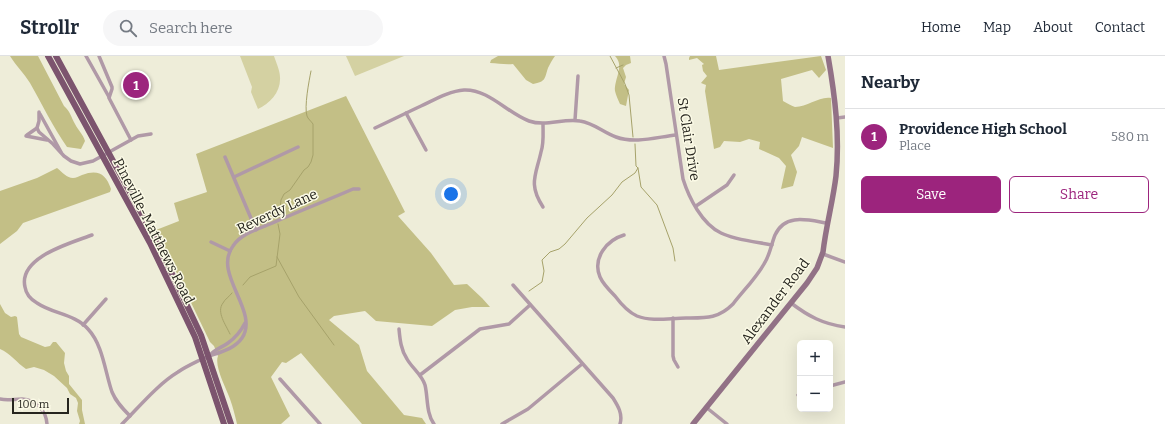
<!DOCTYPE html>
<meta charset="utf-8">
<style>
:root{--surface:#fff;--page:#f6f6f7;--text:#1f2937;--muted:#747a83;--line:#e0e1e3;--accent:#9c247d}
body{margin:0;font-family:Bitter,serif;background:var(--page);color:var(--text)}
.controls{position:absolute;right:12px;bottom:12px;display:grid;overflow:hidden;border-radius:6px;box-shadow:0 4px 16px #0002}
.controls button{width:36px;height:36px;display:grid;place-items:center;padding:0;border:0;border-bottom:1px solid var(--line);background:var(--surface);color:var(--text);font:20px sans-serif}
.scale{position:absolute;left:12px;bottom:10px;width:57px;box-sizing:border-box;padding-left:4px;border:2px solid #26251e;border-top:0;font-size:11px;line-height:14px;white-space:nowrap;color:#26251e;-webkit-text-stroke:3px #fbfae6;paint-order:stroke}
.you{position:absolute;left:451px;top:138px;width:14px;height:14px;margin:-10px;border:3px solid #fff;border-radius:50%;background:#1a73e8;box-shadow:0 0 0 6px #1a73e833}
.badge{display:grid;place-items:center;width:26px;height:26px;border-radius:50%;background:var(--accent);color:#fff;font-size:13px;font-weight:700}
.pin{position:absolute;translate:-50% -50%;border:2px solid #fff;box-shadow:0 1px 4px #0006}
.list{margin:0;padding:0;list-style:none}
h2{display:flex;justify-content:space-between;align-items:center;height:52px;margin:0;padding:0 16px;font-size:17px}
h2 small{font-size:13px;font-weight:400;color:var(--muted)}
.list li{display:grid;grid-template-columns:26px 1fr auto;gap:12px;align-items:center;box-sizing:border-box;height:56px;padding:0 16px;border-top:1px solid var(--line)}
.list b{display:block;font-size:15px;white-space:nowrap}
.list p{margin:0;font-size:13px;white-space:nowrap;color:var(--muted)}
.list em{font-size:13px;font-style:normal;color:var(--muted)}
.actions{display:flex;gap:8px;padding:12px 16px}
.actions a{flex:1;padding:9px 0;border:1px solid var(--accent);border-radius:6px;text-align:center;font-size:14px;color:var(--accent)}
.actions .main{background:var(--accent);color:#fff}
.icon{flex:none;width:22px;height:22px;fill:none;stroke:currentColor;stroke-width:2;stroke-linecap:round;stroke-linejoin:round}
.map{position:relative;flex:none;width:845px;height:368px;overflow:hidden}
header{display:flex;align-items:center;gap:24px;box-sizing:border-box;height:56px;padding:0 20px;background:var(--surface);border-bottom:1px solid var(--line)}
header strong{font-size:19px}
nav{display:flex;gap:22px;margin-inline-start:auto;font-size:14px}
.search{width:280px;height:36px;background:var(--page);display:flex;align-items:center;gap:10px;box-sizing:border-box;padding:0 14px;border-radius:22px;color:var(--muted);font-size:15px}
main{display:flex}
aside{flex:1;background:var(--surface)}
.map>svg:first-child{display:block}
.green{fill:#d4d1a2}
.forest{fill:#c3bf86}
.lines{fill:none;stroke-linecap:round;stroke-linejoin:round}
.stream{stroke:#a6a26a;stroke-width:1}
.street{stroke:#b099a7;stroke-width:3.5}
.secondary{stroke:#927186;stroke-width:5.5}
.primary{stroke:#7c546e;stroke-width:6}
.labels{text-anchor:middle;stroke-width:3;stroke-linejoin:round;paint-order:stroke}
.street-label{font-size:14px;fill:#26251e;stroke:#fbfae6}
</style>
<header>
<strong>Strollr</strong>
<div class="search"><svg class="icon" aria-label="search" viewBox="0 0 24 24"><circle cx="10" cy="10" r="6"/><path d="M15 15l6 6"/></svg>Search here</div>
<nav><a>Home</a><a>Map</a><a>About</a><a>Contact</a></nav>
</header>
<main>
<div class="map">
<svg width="845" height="368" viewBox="0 0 845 368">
<rect width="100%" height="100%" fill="#eeedd9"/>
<g class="green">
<path d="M240,0H274C276,6 280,15 280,21C281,36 270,47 258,53L251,36L252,31Z"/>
<path d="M346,0H404L355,20Z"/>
</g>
<g class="forest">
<path d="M10,0H38L64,50C70,55 71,61 75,68C78,74 83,78 85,85L81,93L67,91C53,71 42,48 30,27C24,17 16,10 10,0Z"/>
<path d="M498,0H555C552,4 550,8 548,12C544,24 546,25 533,28L526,24L513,8C505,9 498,7 490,7L491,4Z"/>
<path d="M615,0H630L631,7L626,9L623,12L626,21L624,28L629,34L626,50L620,48C618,44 616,39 615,35C614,23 625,10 615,0Z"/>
<path d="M690,0H716L719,14L821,0L826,14L819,22L812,14L781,23L783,45C787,47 792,50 795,51C808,51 819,40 831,42L833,92L802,81L799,90L791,99L797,116L793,130L781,133L786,110L779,102L759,93L760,86L749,83L740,86L724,85L720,91L714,93L705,35L706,29L701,27L707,20L703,15L702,9L704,8L697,2L689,4V2Z"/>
<path d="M346,40L405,156L398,160L431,197L454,229L467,228L482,242L490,251H472L455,254L432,270L376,265L365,255L334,260L329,264L359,289L367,315L404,359L422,362L426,368H362L301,297L286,307L282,306L271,321L290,360L281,368H237C235,360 233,351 230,343C226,332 214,310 218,300L214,290L210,286L156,174L179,165L174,147L207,136L196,98Z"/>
<path d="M57,112C62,116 67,122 73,122C76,122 79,120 82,119C98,113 106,118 111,133L110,136L23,167L17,175L0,188V135L37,122Z"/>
<path d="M0,248L5,257L11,261L15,260L17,261L19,278L21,281L45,291L50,290L53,286H56L65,297L64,307L66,315L69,320V328L82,344V354L85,368H79L80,365L77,355L78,347L76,342L70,338L67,332L54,320L44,314L34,311L26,313C17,307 10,297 0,293Z"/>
</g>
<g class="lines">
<g class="stream">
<path d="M610,0L625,28L629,39L633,81"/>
<path d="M616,12L623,9"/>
<path d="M635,88L636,110L638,112L641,131L657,149L673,192L675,205"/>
<path d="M279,162L281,144L284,138L290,134L304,114L308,111L311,106L313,99V68C311,65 308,63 307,60C304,51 309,25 311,15"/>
<path d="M277,201L299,241L334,289"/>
<path d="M243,229L250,221L276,210L280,178L278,168"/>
<path d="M529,235L542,226L544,215L542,204L550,196L559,193L565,188L587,162L612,139L622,126L635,117L638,112"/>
<path d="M230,278C226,269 216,256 223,247C225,243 229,241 232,237"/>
</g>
<g class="street">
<path d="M86,0L109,41"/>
<path d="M99,0L112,31V33L109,42L131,84"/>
<path d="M664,0L666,8L683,123C689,142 702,168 721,177C735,184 757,186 772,189"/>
<path d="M39,56V65L37,72L39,76L53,88L64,100L71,105L80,108L93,105L138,80L151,78"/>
<path d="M406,57L426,94"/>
<path d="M40,58L61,96"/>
<path d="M837,62L845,61"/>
<path d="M575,64L578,20"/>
<path d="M375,72C390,65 406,57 421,50C434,44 449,35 464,34C489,33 507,57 529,65C546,71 563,62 580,65C594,67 604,77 616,81C635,88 657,81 676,79"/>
<path d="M27,79L37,72"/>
<path d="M26,80L47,84"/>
<path d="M225,101L256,174"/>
<path d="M234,121L298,91"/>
<path d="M696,150L727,129L734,119"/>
<path d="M543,151C528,128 536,119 541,96C544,87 543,77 543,68"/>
<path d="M92,179C71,187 18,201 25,231C26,238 30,243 37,247C53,258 75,258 88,273C103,289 105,316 112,336C116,346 123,353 130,360"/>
<path d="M624,179C607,184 592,202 600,221C603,228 609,234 615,240C621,248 628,256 637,260C652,266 670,262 686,262C706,262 718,263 733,248C743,235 756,222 764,208C770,199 771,189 775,179C785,157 808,164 827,167"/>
<path d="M211,186L230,195"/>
<path d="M823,198L845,206"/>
<path d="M513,229L613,342C618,350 623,358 620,368"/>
<path d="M791,247C808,260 823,268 845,271"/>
<path d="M673,262V300L674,304L678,311"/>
<path d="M83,269L106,243"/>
<path d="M399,273C400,284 401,294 407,303C412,312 422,319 425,329C428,341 426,357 434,368"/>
<path d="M209,300C215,293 221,292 228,287C235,282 241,275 245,267"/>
<path d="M420,319L480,273L509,268L530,249"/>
<path d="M280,323L320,368"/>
<path d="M830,330L845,326"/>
<path d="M798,339L800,338"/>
<path d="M0,343C8,345 14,343 22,343C36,344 46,354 47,368"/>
<path d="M707,352L727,368"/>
<path d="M122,368C139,351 158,328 178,316C185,311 194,307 202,303C215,297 233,295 242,282C260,255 212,218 233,190C242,176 262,172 277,165C302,154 328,144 353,133H359"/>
<path d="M502,368L528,353L582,308"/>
</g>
<path class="secondary" d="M693,368L807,227L817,212L823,196C826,170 833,145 836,120C840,80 835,40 828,0"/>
<g class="primary">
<path d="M48,0L150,187L195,281L224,368"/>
<path d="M56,0L156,184L201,279L231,368"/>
</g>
</g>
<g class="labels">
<g class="street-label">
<text transform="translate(689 83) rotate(81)" y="5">St Clair Drive</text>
<text transform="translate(277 155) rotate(-25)" y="5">Reverdy Lane</text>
<text transform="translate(154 175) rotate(63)" y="5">Pineville-Matthews Road</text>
<text transform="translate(775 245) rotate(-53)" y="5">Alexander Road</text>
</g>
</g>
</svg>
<div class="controls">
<button>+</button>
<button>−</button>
</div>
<div class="scale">100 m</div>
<div class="you"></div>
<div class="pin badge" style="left:136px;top:29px">1</div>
</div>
<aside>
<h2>Nearby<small></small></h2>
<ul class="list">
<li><span class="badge">1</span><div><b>Providence High School</b><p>Place</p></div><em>580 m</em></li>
</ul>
<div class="actions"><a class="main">Save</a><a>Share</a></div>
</aside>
</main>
